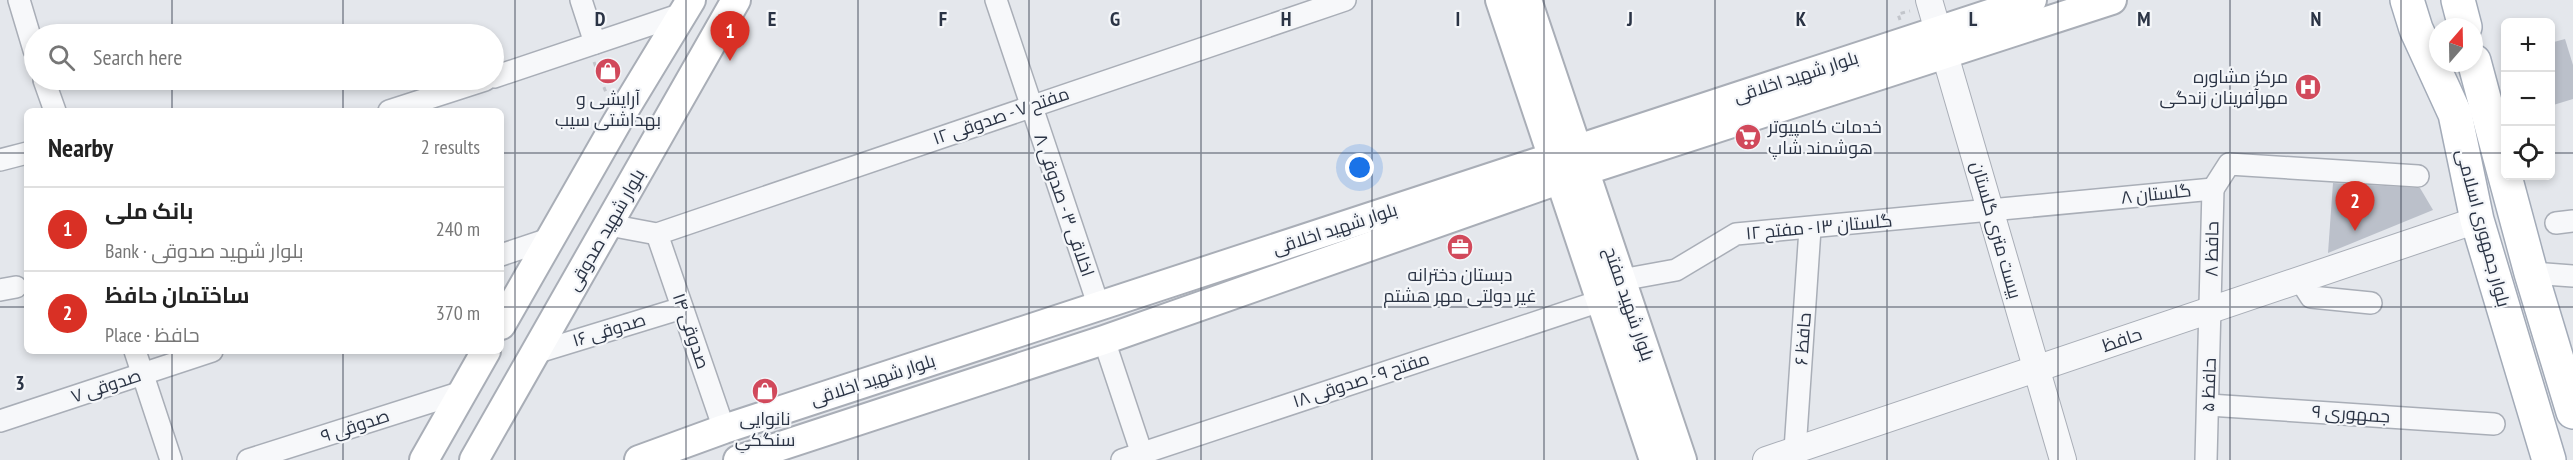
<!DOCTYPE html>
<meta charset="utf-8">
<style>
:root{--surface:#fff;--page:#f2f2f2;--text:#222;--muted:#767676;--line:#e0e0e0;--accent:#d93025}
body{margin:0;font-family:"PT Sans Narrow",Cairo,sans-serif;background:var(--page);color:var(--text)}
.controls{position:absolute;right:18px;top:18px;display:grid;overflow:hidden;border-radius:9px;box-shadow:0 3px 9px #0003}
.controls button{width:54px;height:54px;display:grid;place-items:center;padding:0;border:0;border-bottom:2px solid var(--line);background:var(--surface);color:var(--text);font:30px sans-serif}
.compass{position:absolute;left:2429px;top:18px;width:54px;height:54px;border-radius:50%;background:var(--surface);box-shadow:0 3px 9px #0003;rotate:20deg}
.you{position:absolute;left:1360px;top:168px;width:21px;height:21px;margin:-15px;border:4px solid #fff;border-radius:50%;background:#1a73e8;box-shadow:0 0 0 9px #1a73e833}
.badge{display:grid;place-items:center;width:39px;height:39px;border-radius:50%;background:var(--accent);color:#fff;font-size:20px;font-weight:700}
.pin{position:absolute;translate:-50% -50px;filter:drop-shadow(0 2px 3px #0008)}
.pin::after{content:'';position:absolute;top:32px;width:21px;height:18px;background:inherit;clip-path:polygon(0 0,100% 0,50% 100%)}
.list{margin:0;padding:0;list-style:none}
h2{display:flex;justify-content:space-between;align-items:center;height:78px;margin:0;padding:0 24px;font-size:26px}
h2 small{font-size:20px;font-weight:400;color:var(--muted)}
.list li{display:grid;grid-template-columns:39px 1fr auto;gap:18px;align-items:center;box-sizing:border-box;height:84px;padding:0 24px;border-top:2px solid var(--line)}
.list b{display:block;font-size:22px;white-space:nowrap}
.list p{margin:0;font-size:20px;white-space:nowrap;color:var(--muted)}
.list em{font-size:20px;font-style:normal;color:var(--muted)}
.icon{flex:none;width:33px;height:33px;fill:none;stroke:currentColor;stroke-width:2;stroke-linecap:round;stroke-linejoin:round}
.map{position:relative;flex:none;width:2573px;height:460px;overflow:hidden}
.search{position:absolute;background:var(--surface);box-shadow:0 3px 9px #0003;left:24px;top:24px;width:480px;height:66px;display:flex;align-items:center;gap:15px;box-sizing:border-box;padding:0 21px;border-radius:33px;color:var(--muted);font-size:22px}
.panel{position:absolute;background:var(--surface);box-shadow:0 3px 9px #0003;left:24px;top:108px;width:480px;height:246px;border-radius:9px}
.map>svg:first-child{display:block}
.building{fill:#bbc0ca}
.lines{fill:none;stroke-linecap:round;stroke-linejoin:round}
.minor-casing{stroke:#a9aeb7;stroke-width:24}
.tertiary-casing{stroke:#a9aeb7;stroke-width:28}
.secondary-casing{stroke:#a9aeb7;stroke-width:32}
.primary-casing{stroke:#a3abb8;stroke-width:36}
.path{stroke:#c2c5cb;stroke-width:3;stroke-dasharray:4.5 4.5;stroke-linecap:butt}
.minor{stroke:#f7f8fa;stroke-width:21}
.tertiary{stroke:#f7f8fa;stroke-width:26}
.secondary{stroke:#fff;stroke-width:28}
.primary{stroke:#fff;stroke-width:33}
.grid{fill:none;stroke:#2b3445;stroke-width:1.5;stroke-opacity:0.55}
.labels{text-anchor:middle;stroke-width:4.5;stroke-linejoin:round;paint-order:stroke}
.street-label{font-size:18px;fill:#2b3445;stroke:#f4f6f9}
.poi-label{font-size:18px;fill:#2b3445;stroke:#f4f6f9}
.grid-label{font-size:20px;text-anchor:middle;font-weight:bold;fill:#2b3445;stroke:#f4f6f9;stroke-width:4.5;stroke-linejoin:round;paint-order:stroke}
</style>
<div class="map">
<svg width="2573" height="460" viewBox="0 0 2573 460">
<rect width="100%" height="100%" fill="#e4e7ec"/>
<g class="building">
<path d="M2565,39L2573,65V99L2550,106V43Z"/>
<path d="M2333,183L2420,188L2433,210L2328,253Z"/>
</g>
<g class="lines">
<defs>
<g id="minor">
<path d="M19,0L34,50"/>
<path d="M581,0L595,43"/>
<path d="M996,0L1099,307"/>
<path d="M494,77L682,14"/>
<path d="M44,80L55,111"/>
<path d="M389,111L485,80"/>
<path d="M0,160L27,153"/>
<path d="M2213,189L2229,164L2418,176"/>
<path d="M2556,223L2573,221"/>
<path d="M609,225L657,234L1345,0"/>
<path d="M657,234L724,429"/>
<path d="M501,255L552,238"/>
<path d="M2531,273L2573,276"/>
<path d="M1621,280L1676,270L1736,234L2213,189"/>
<path d="M2300,280L2311,297L2371,303"/>
<path d="M0,290L16,287"/>
<path d="M1104,340L1144,460"/>
<path d="M135,351L171,460"/>
<path d="M535,353L682,308"/>
<path d="M2209,405L2494,424"/>
<path d="M0,421L212,351"/>
<path d="M1795,450L1810,229"/>
<path d="M248,460L462,392"/>
<path d="M1122,460L1600,301"/>
<path d="M2206,460L2213,189"/>
</g>
<g id="tertiary">
<path d="M1929,0L2063,460"/>
<path d="M1766,460L2477,220"/>
</g>
<g id="secondary">
<path d="M1500,0L1654,460"/>
<path d="M1527,0L1682,460"/>
<path d="M501,325L617,122L691,0"/>
<path d="M424,460L486,351"/>
<path d="M474,460L736,0"/>
<path d="M639,460L724,429L2032,0"/>
<path d="M738,460L1104,340L1584,171L2112,0"/>
</g>
<g id="primary">
<path d="M2407,0L2416,29L2455,114L2477,220L2549,460"/>
<path d="M2458,0L2465,27"/>
<path d="M2474,61L2531,273L2573,412"/>
</g>
</defs>
<use href="#minor" class="minor-casing"/>
<use href="#tertiary" class="tertiary-casing"/>
<use href="#secondary" class="secondary-casing"/>
<use href="#primary" class="primary-casing"/>
<g class="path">
<path d="M1900,20L1898,14L1910,11"/>
<path d="M594,62L607,95"/>
</g>
<use href="#minor" class="minor"/>
<use href="#tertiary" class="tertiary"/>
<use href="#secondary" class="secondary"/>
<use href="#primary" class="primary"/>
</g>
<path class="grid" d="M172,0V34M343,0V34M515,0V460M686,0V460M858,0V460M1029,0V460M1201,0V460M1372,0V460M1544,0V460M1715,0V460M1887,0V460M2058,0V460M2230,0V460M2401,0V460M172,80V111M343,80V111M0,153H27M501,153H2506M2550,153H2573M0,307H27M501,307H2573M172,351V460M343,351V460"/>
<defs>
<symbol id="shop-disc" viewBox="-11 -11 22 22"><circle r="9.5" fill="#d1495b" stroke="#f4f6f9"/><path d="M-5-2.5h2.3a2.7 3.5 0 0 1 5.4 0H5L5.5 6h-11ZM-1.5-2.5h3a1.5 2.3 0 0 0-3 0Z" fill="#fff"/></symbol>
<symbol id="hospital-disc" viewBox="-11 -11 22 22"><circle r="9.5" fill="#d1495b" stroke="#f4f6f9"/><path d="M-5-5h3v3.5h4V-5h3V5h-3V1.5h-4V5h-3Z" fill="#fff"/></symbol>
<symbol id="supermarket-disc" viewBox="-11 -11 22 22"><circle r="9.5" fill="#d1495b" stroke="#f4f6f9"/><path d="M-6-5.5h2.5l.6 2H6L4.5 2H-2.5L-4.4-4H-6ZM-1.5 3.2a1.3 1.3 0 1 0 .1 0ZM3 3.2a1.3 1.3 0 1 0 .1 0Z" fill="#fff"/></symbol>
<symbol id="office-disc" viewBox="-11 -11 22 22"><circle r="9.5" fill="#d1495b" stroke="#f4f6f9"/><path d="M-6-3h4V-5.5h4V-3h4V5H-6ZM-1-4.5V-3h2v-1.5ZM-6 0V1H6V0Z" fill="#fff"/></symbol>
</defs>
<g fill-rule="evenodd">
<use href="#shop-disc" x="593" y="56" width="30" height="30"/>
<use href="#hospital-disc" x="2293" y="72" width="30" height="30"/>
<use href="#supermarket-disc" x="1733" y="122" width="30" height="30"/>
<use href="#office-disc" x="1445" y="232" width="30" height="30"/>
<use href="#shop-disc" x="750" y="376" width="30" height="30"/>
</g>
<g class="labels">
<g class="street-label">
<text transform="translate(1796 77) rotate(-18)" y="6">بلوار شهید اخلاقی</text>
<text transform="translate(1001 116) rotate(-19)" y="6">مفتح ۷ - صدوقی ۱۲</text>
<text transform="translate(2156 194) rotate(-6)" y="6">گلستان ۸</text>
<text transform="translate(1064 205) rotate(71)" y="6">اخلاقی ۳ - صدوقی ۸</text>
<text transform="translate(1819 227) rotate(-5)" y="6">گلستان ۱۳ - مفتح ۱۲</text>
<text transform="translate(2483 228) rotate(75)" y="6">بلوار جمهوری اسلامی</text>
<text transform="translate(1335 229) rotate(-18)" y="6">بلوار شهید اخلاقی</text>
<text transform="translate(606 230) rotate(-60)" y="6">بلوار شهید صدوقی</text>
<text transform="translate(1996 230) rotate(74)" y="6">بیست متری گلستان</text>
<text transform="translate(2212 249) rotate(-89)" y="6">حافظ ۸</text>
<text transform="translate(1629 304) rotate(71)" y="6">بلوار شهید مفتح</text>
<text transform="translate(609 330) rotate(-17)" y="6">صدوقی ۱۶</text>
<text transform="translate(691 331) rotate(71)" y="6">صدوقی ۱۴</text>
<text transform="translate(1803 339) rotate(-86)" y="6">حافظ ۶</text>
<text transform="translate(2122 340) rotate(-19)" y="6">حافظ</text>
<text transform="translate(873 380) rotate(-18)" y="6">بلوار شهید اخلاقی</text>
<text transform="translate(1361 380) rotate(-18)" y="6">مفتح ۹ - صدوقی ۱۸</text>
<text transform="translate(2209 385) rotate(-88)" y="6">حافظ ۵</text>
<text transform="translate(106 386) rotate(-18)" y="6">صدوقی ۷</text>
<text transform="translate(2351 414) rotate(4)" y="6">جمهوری ۹</text>
<text transform="translate(355 426) rotate(-18)" y="6">صدوقی ۹</text>
</g>
<g class="poi-label">
<text x="2288" y="83" text-anchor="end">مرکز مشاوره<tspan x="2288" dy="21">مهرآفرینان زندگی</tspan></text>
<text x="608" y="105">آرایشی و<tspan x="608" dy="21">بهداشتی سیب</tspan></text>
<text x="1768" y="133" text-anchor="start">خدمات کامپیوتر<tspan x="1768" dy="21">هوشمند شاپ</tspan></text>
<text x="1460" y="281">دبستان دخترانه<tspan x="1460" dy="21">غیر دولتی مهر هشتم</tspan></text>
<text x="765" y="425">نانوایی<tspan x="765" dy="21">سنگکیِ</tspan></text>
</g>
</g>
<g class="grid-label">
<text x="600" y="26">D</text>
<text x="772" y="26">E</text>
<text x="943" y="26">F</text>
<text x="1115" y="26">G</text>
<text x="1286" y="26">H</text>
<text x="1458" y="26">I</text>
<text x="1630" y="26">J</text>
<text x="1801" y="26">K</text>
<text x="1973" y="26">L</text>
<text x="2144" y="26">M</text>
<text x="2316" y="26">N</text>
<text x="20" y="390">3</text>
</g>
</svg>
<div class="controls">
<button>+</button>
<button>−</button>
<button><svg class="icon" aria-label="locate" viewBox="0 0 24 24"><circle cx="12" cy="12" r="6"/><path d="M12 2v4M12 18v4M2 12h4M18 12h4"/></svg></button>
</div>
<svg class="compass" viewBox="-18 -18 36 36"><path d="M0-13l5 13h-10z" fill="#e53935"/><path d="M0 13l5-13h-10z" fill="#767676"/></svg>
<div class="you"></div>
<div class="pin badge" style="left:730px;top:61px">1</div>
<div class="pin badge" style="left:2355px;top:231px">2</div>
<div class="search"><svg class="icon" aria-label="search" viewBox="0 0 24 24"><circle cx="10" cy="10" r="6"/><path d="M15 15l6 6"/></svg>Search here</div>
<section class="panel">
<h2>Nearby<small>2 results</small></h2>
<ul class="list">
<li><span class="badge">1</span><div><b>بانک ملی</b><p>Bank · بلوار شهید صدوقی</p></div><em>240 m</em></li>
<li><span class="badge">2</span><div><b>ساختمان حافظ</b><p>Place · حافظ</p></div><em>370 m</em></li>
</ul>
</section>
</div>
